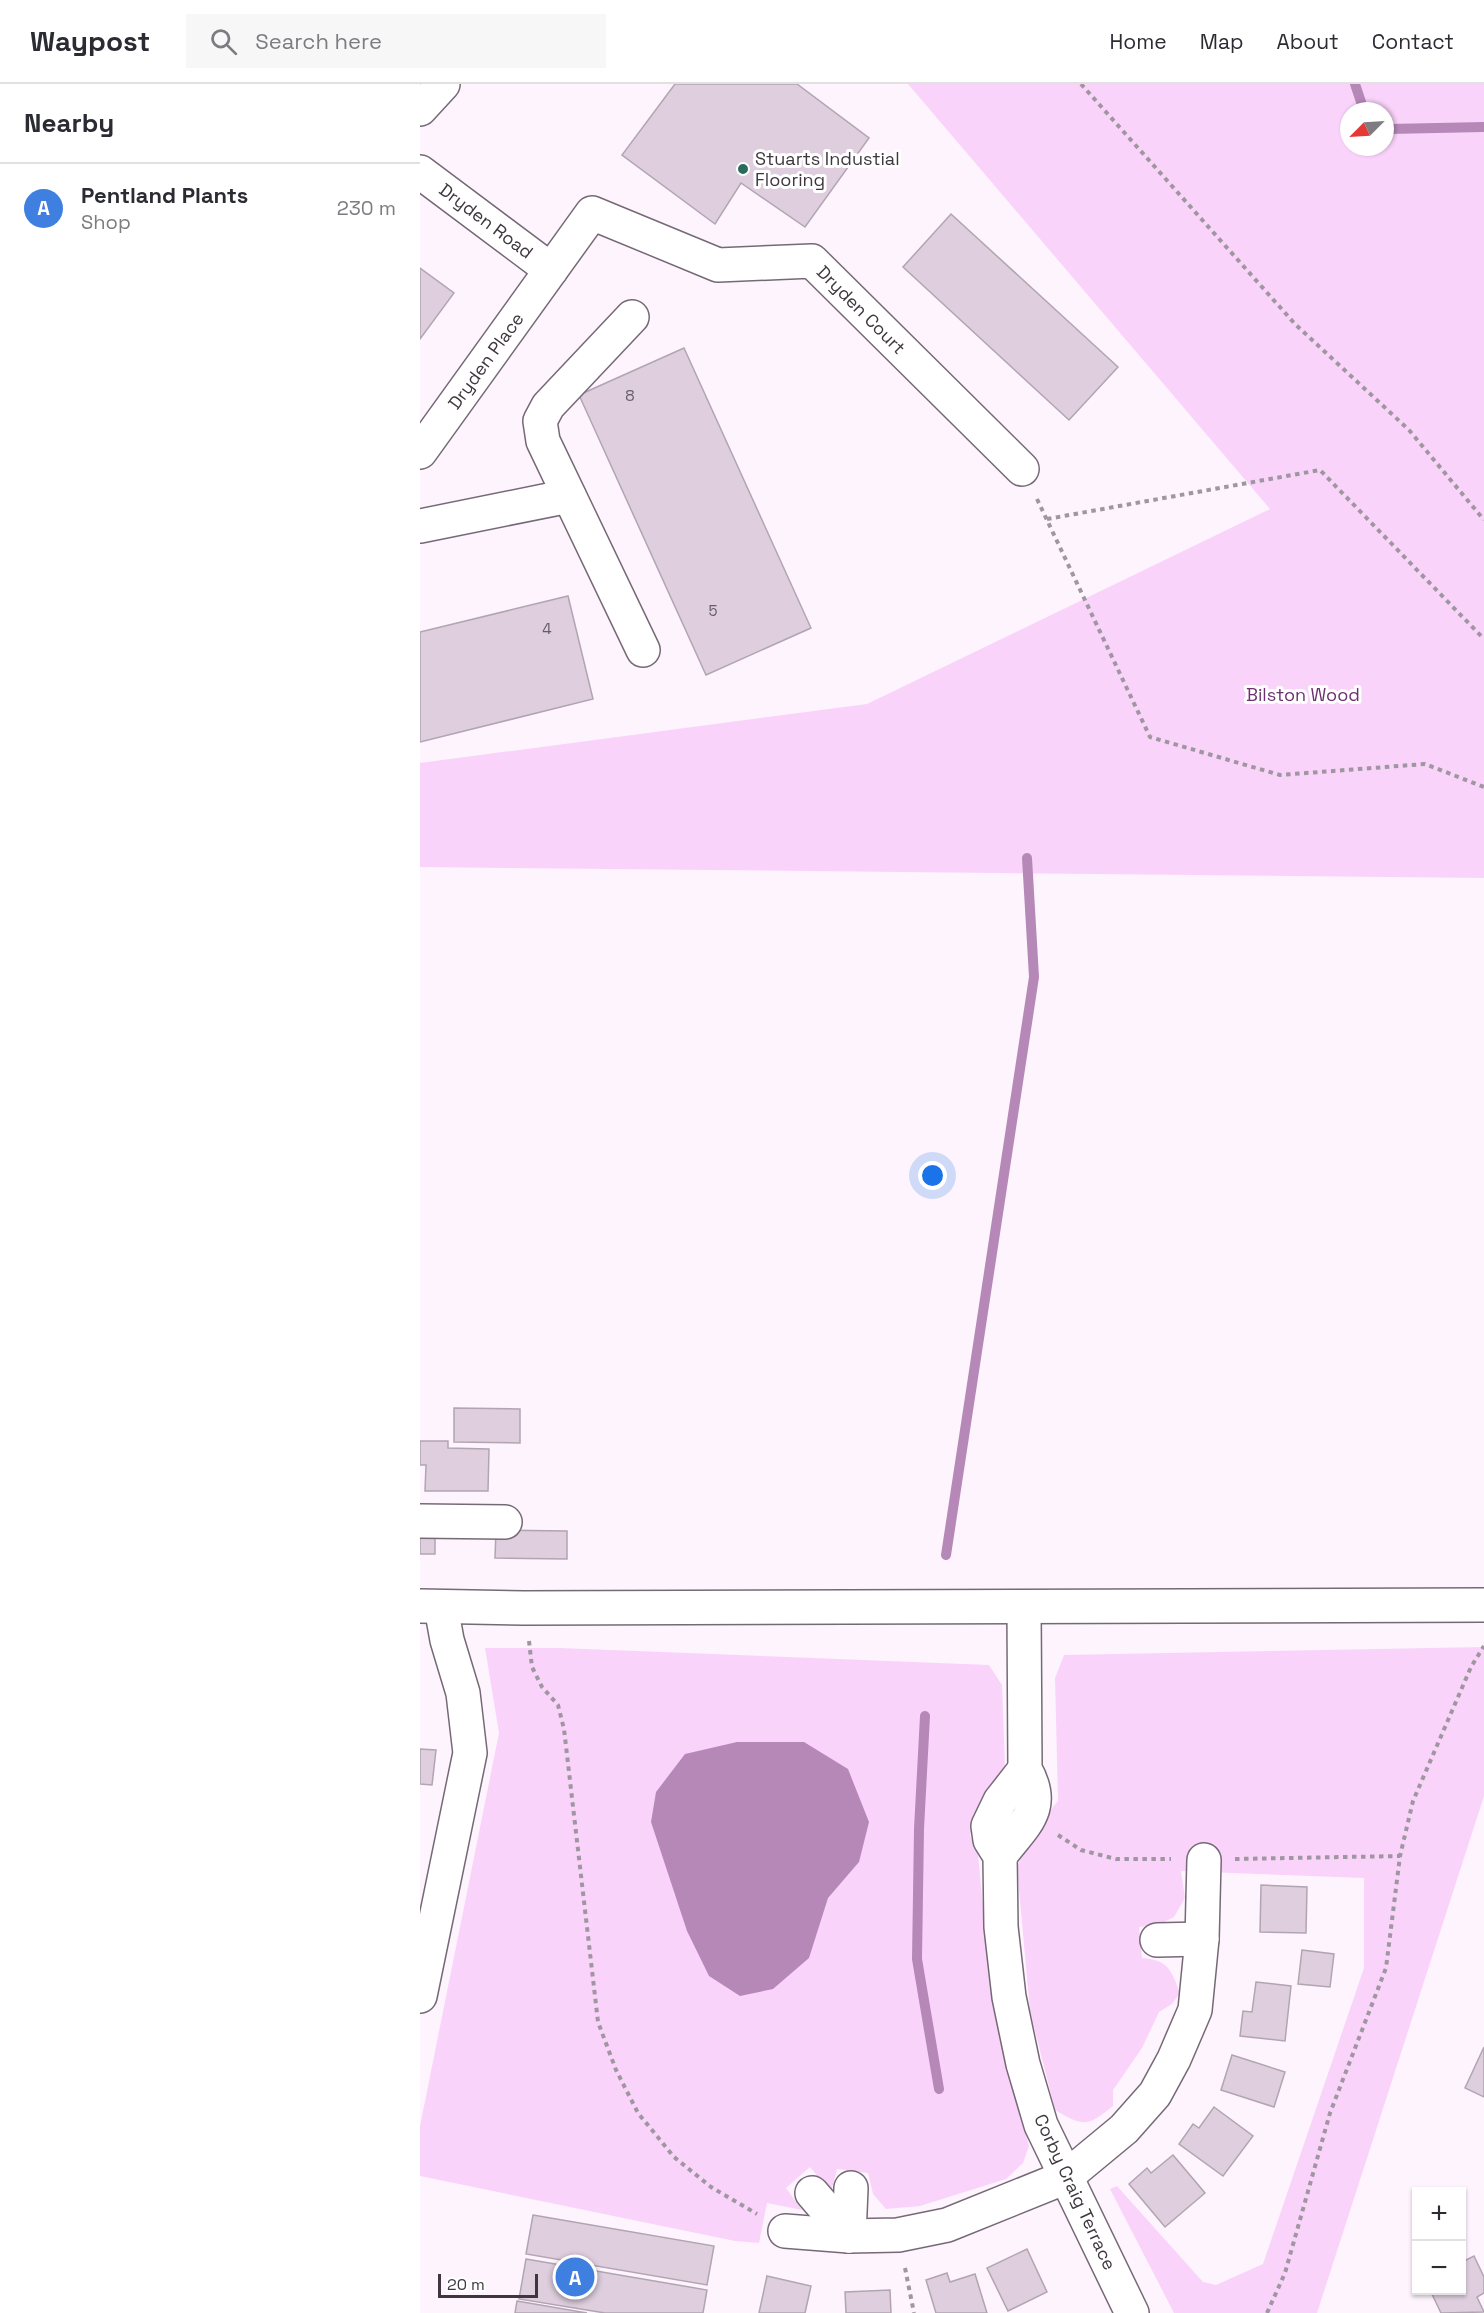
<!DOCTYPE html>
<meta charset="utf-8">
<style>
:root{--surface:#fff;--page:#f7f7f7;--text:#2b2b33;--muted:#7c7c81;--line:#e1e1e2;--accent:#296b5c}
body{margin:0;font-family:"Space Grotesk",sans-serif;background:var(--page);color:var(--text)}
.controls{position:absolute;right:18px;bottom:18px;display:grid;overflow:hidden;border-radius:0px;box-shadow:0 2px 4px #0004}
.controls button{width:54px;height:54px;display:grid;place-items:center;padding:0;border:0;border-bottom:2px solid var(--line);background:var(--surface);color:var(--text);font:30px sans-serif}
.compass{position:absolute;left:920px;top:18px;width:54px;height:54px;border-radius:50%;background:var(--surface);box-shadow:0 2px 4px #0004;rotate:246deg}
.scale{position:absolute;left:18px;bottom:15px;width:100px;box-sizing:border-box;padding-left:6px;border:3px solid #3e383e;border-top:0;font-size:16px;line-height:21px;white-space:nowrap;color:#3e383e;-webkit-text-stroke:4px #fff;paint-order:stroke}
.you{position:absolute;left:513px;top:1092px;width:21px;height:21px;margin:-15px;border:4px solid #fff;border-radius:50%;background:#1a73e8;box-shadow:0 0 0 9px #1a73e833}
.badge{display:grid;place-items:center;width:39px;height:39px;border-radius:50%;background:var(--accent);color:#fff;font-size:20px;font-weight:700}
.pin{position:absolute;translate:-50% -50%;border:3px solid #fff;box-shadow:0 2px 6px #0006}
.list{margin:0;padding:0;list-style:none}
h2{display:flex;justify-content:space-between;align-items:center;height:78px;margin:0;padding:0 24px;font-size:26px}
h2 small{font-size:20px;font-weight:400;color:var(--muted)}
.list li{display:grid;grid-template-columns:39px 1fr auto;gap:18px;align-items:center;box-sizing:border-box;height:90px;padding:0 24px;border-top:2px solid var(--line)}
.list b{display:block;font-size:22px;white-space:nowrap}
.list p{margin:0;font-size:20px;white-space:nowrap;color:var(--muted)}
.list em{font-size:20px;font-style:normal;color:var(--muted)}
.icon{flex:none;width:33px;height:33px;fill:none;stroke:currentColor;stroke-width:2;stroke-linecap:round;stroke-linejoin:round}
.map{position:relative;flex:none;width:1064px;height:2229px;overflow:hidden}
header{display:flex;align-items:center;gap:36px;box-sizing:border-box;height:84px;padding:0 30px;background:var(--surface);border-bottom:2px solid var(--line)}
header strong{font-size:28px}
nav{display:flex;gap:33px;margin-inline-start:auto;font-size:21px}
.search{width:420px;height:54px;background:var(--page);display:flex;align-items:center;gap:15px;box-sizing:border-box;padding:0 21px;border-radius:0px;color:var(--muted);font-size:22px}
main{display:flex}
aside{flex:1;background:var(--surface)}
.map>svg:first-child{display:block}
.green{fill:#fad3fb;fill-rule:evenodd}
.water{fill:#b688b8}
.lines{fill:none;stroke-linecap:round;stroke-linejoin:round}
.stream{stroke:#b688b8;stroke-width:10}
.building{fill:#decede;stroke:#b3a4b3;stroke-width:1.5}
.minor-casing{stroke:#766976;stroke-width:36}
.major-casing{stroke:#766976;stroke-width:36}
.path{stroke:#9f979f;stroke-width:4;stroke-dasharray:4.5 4.5;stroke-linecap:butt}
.minor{stroke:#fff;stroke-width:33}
.major{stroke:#fff;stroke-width:33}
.poi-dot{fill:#296b5c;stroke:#fff;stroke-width:2}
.labels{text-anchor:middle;stroke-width:6;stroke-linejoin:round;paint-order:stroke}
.number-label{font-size:15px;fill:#665e66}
.poi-label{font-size:18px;fill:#3e383e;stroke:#fff;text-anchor:start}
.street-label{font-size:18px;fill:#3e383e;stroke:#fff}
.park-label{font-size:18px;fill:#6c326f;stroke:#fff}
</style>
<header>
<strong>Waypost</strong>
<div class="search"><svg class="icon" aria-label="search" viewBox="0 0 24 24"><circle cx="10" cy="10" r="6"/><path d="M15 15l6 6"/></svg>Search here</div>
<nav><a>Home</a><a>Map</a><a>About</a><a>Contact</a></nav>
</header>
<main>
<aside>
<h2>Nearby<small></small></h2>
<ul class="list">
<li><span class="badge" style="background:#3f7fe0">A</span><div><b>Pentland Plants</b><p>Shop</p></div><em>230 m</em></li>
</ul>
</aside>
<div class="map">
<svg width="1064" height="2229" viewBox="0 0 1064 2229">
<rect width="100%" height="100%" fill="#fdf4fe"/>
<g class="green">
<path d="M488,0H1064V794L0,783V679L447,620L850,425ZM929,27H965V63H929Z"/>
<path d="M1064,1563V1712L897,2229H754L690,2105L697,2102L783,2198L796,2201L843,2180L944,1884V1794L761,1787L765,1814L754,1833L738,1841L719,1843L722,1874C748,1876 751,1885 760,1909L752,1920L739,1928L722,1964L693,2006V2022C667,2043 664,2043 635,2026L610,1927L597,1783L614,1746L638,1717L635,1594L644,1571Z"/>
<path d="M65,1564H140L569,1581L582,1601L585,1683L571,1709L553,1735L550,1752L558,1770L571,1911L609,2062L603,2079L586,2095L500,2122L466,2125L453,2110L448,2089L417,2085L411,2108L390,2083L366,2104L382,2126L347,2119L339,2159L315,2157L0,2092V2042L79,1649Z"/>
</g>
<path class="water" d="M317,1658H384L428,1685L449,1738L439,1778L408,1814L389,1874L353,1905L320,1912L289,1892L267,1847L231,1738L236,1708L265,1670Z"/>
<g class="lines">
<g class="stream">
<path d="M935,0L944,27"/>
<path d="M965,42L969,45L1064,43"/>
<path d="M526,1471L614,893L607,774"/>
<path d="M505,1632L499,1745L497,1875L519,2005"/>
</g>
</g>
<g class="building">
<path d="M255,0H377L449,54L385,143L321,99L295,140L202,71Z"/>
<path d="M531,130L698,283L649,336L483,183Z"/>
<path d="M0,184L34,209L0,255Z"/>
<path d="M264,264L391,544L286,591L159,311Z"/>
<path d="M148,512L173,615L0,658V548Z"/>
<path d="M34,1324L100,1325V1359L34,1358Z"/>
<path d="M0,1357H28V1364L69,1365L68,1407H5L6,1381H0Z"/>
<rect x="0" y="1446" width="15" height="24"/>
<path d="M76,1446L147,1447V1475L75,1474Z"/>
<path d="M0,1665L16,1666L12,1701L0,1700Z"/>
<path d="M841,1801L887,1803L886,1849L840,1848Z"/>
<path d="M882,1866L914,1870L910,1903L878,1900Z"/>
<path d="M836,1898L871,1902L865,1957L820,1952L823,1927L832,1928Z"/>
<path d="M1064,1963V2013L1045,2004Z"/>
<path d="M812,1971L865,1988L854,2023L801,2006Z"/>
<path d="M794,2023L833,2052L803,2092L759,2060L773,2040L779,2044Z"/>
<path d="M753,2071L785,2109L745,2143L709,2100L727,2084L731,2089Z"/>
<path d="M113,2131L294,2162L287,2201L106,2170Z"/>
<path d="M607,2165L627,2208L588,2227L567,2184Z"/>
<path d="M1054,2172L1064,2193V2209L1057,2213L1064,2228L1021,2229L1010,2206H1042V2178Z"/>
<path d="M106,2175L287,2206L283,2229H185L99,2215Z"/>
<path d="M527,2189L530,2198L555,2190L567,2229H516L506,2196Z"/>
<path d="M347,2192L391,2202L385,2229H339Z"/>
<path d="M470,2206L471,2229H426L425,2208Z"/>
<path d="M97,2217L167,2229H95Z"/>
</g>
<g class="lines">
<defs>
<g id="minor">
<path d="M0,25L23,0"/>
<path d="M0,88L131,186"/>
<path d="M212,233L128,322L120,337L123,357L223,566"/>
<path d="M0,368L172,129L298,181L392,177L602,385"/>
<path d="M0,442L149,412"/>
<path d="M0,1437L85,1438"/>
<path d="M605,1685L580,1717L568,1742L570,1756L580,1772L581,1843L589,1913L603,1980L621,2041L712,2229"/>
<path d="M580,1772C604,1740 628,1725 605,1685L604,1523"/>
<path d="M737,1856L782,1855"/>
<path d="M0,1912L50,1669L43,1609L27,1556L21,1523"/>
<path d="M392,2109L429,2152"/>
<path d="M365,2147L429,2152L478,2151L527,2141L646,2093L704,2045L735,2010L754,1975L775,1926L782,1855L784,1776"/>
<path d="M429,2152L431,2104"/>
</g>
<path id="major" d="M0,1522L104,1524L1064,1521"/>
</defs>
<use href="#minor" class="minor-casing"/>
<use href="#major" class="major-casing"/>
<g class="path">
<path d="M661,0L875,240L989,346L1064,436"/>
<path d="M617,415L730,653L860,691L1005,680L1064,703"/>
<path d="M627,435L900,386L1064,555"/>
<path d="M109,1557L112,1583L122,1603L138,1621L144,1645L178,1938L196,1986L218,2029L254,2073L291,2103L337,2130"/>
<path d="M638,1751L661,1766L696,1775H751"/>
<path d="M815,1775L980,1772"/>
<path d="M485,2184L494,2229"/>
<path d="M847,2229L865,2189L910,2029L966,1884L980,1772L993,1717L1051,1583L1064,1562"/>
</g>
<use href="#minor" class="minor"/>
<use href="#major" class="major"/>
</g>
<circle class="poi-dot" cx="323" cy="85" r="6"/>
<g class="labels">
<g class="number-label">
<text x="210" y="317">8</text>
<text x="293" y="532">5</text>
<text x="127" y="550">4</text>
</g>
<g class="poi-label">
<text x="335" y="81">Stuarts Industial<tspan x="335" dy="21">Flooring</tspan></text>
</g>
<g class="street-label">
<text transform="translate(66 137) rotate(37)" y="6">Dryden Road</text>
<text transform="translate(441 226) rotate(45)" y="6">Dryden Court</text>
<text transform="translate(66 277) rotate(-54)" y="6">Dryden Place</text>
<text transform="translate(655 2108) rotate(65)" y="6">Corby Craig Terrace</text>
</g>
<g class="park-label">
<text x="883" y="617">Bilston Wood</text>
</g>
</g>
</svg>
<div class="controls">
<button>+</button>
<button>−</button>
</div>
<svg class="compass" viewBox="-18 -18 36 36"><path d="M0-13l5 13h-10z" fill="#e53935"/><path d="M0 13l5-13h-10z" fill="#7c7c81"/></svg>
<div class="scale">20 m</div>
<div class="you"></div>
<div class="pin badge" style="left:155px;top:2193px;background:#3f7fe0">A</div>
</div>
</main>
